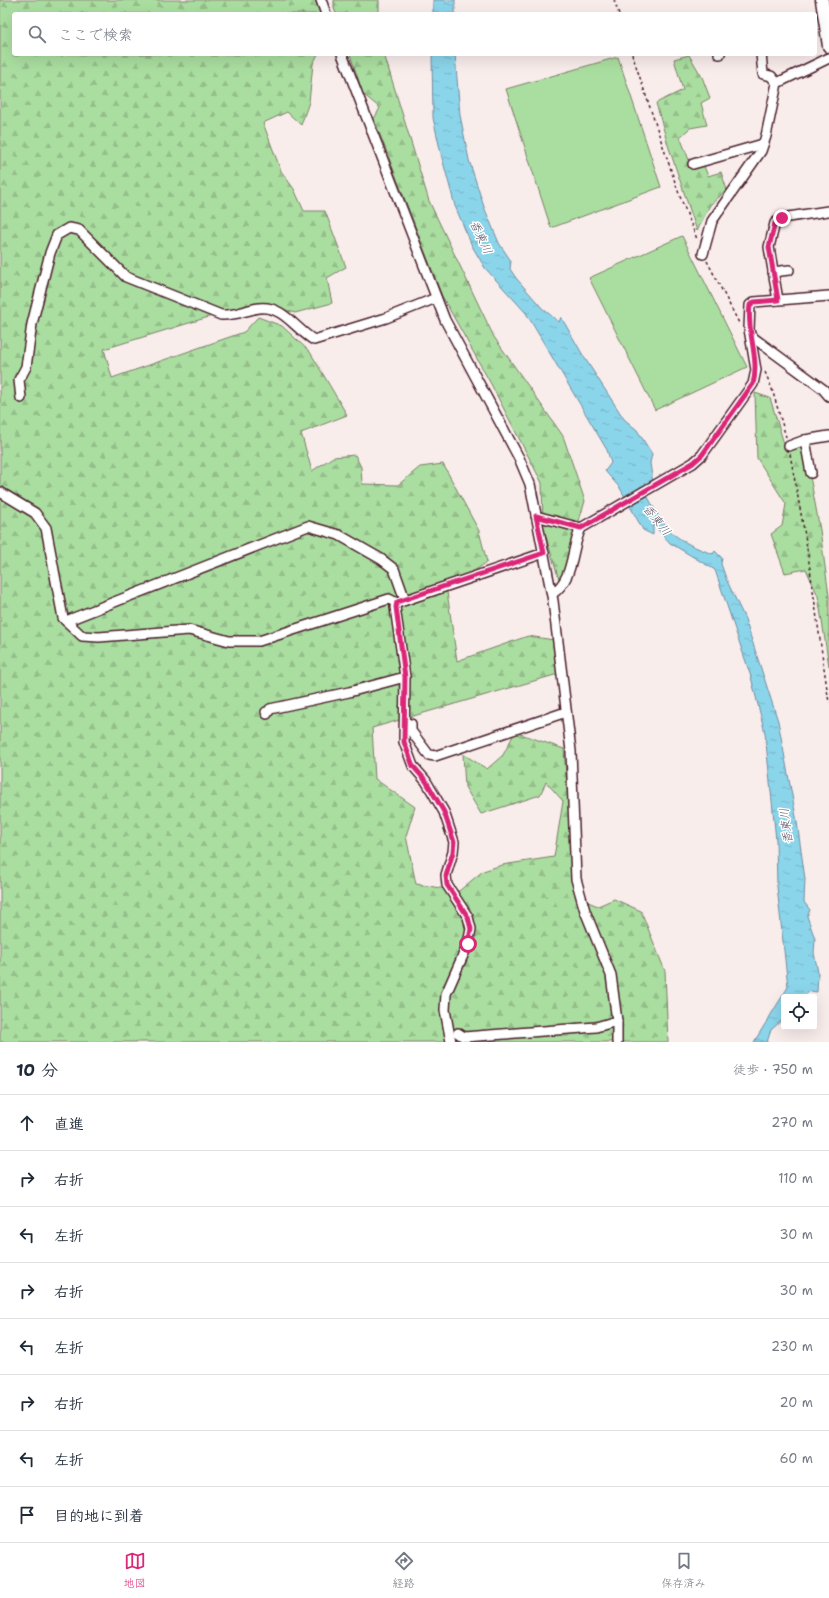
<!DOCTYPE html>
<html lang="ja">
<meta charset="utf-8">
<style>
:root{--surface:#fff;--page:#f6f6f7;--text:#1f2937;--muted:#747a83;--line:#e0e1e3;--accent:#db2777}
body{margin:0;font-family:"Shantell Sans","Klee One",sans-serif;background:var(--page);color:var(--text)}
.controls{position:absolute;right:12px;bottom:12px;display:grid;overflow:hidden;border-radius:4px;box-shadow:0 4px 16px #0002}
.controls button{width:36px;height:36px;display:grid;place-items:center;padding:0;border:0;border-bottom:1px solid var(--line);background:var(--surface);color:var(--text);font:20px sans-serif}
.stop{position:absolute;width:12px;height:12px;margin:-9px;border:3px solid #db2777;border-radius:50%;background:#fff}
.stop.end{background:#db2777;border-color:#fff;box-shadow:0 1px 4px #0008}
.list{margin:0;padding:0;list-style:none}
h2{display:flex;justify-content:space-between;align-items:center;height:52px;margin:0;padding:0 16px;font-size:17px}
h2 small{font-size:13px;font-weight:400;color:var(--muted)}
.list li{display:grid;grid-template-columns:26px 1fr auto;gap:12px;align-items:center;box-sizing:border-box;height:56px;padding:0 16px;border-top:1px solid var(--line)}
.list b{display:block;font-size:15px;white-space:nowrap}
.list em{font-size:13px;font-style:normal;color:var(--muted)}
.icon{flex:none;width:22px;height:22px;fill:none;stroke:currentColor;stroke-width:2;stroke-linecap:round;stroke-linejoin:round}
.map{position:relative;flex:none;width:829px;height:1042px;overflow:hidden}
.search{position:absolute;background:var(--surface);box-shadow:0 4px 16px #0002;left:12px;right:12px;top:12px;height:44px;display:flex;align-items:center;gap:10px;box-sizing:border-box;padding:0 14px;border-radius:4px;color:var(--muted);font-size:15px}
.sheet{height:500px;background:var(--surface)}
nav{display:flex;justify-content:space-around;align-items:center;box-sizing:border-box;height:56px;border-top:1px solid var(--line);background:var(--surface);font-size:11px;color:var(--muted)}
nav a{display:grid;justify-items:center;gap:2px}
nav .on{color:var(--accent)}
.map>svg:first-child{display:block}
.forest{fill:url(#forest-firs);stroke:#7a7e66}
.green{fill:#aadea0;stroke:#7a7e66}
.water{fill:url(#water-ripples);stroke:#718c9e}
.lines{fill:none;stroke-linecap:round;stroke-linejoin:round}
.street-casing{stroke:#4a1f2b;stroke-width:12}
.secondary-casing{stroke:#4a1f2b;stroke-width:15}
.path{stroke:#4a1f2b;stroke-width:1.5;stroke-dasharray:3 3;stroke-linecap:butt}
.street{stroke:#fff;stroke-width:9}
.secondary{stroke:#fff;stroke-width:12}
.route{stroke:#db2777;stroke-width:5}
.labels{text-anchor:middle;stroke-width:3;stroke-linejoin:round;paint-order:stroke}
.water-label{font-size:12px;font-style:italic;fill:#5e5665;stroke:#fff}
</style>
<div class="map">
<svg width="829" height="1042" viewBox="0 0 829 1042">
<defs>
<pattern id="forest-firs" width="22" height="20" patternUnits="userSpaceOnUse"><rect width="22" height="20" fill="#aadea0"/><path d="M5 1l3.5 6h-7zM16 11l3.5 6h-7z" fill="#94be8a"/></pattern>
<pattern id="water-ripples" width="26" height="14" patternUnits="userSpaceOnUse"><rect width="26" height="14" fill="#8bd5eb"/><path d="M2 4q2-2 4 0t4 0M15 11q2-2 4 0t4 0" fill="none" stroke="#79b6ca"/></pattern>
</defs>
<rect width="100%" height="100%" fill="#f9edec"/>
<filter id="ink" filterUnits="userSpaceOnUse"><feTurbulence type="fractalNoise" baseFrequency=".025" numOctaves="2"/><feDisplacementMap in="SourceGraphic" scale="8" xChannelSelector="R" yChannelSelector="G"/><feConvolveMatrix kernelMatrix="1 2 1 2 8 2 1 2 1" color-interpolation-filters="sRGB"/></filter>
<g filter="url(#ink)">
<g class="forest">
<path d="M0,0H315L320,14H14V54H318L313,64L309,102L301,125L287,112L263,123L281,171L294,189L304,211H325L346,267L327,278L332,303L295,313L266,304L225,312L104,349L112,378L244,332L258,317L282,326L310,352L347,415L301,433L312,471L333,457L355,455L361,467L362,484L398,485L420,467L443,464L479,531L487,562L464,578L446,585L457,661L528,636L554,640L558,674L372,728L375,779L415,807L406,836L416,884L459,891L483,871L502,865L554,857L563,801L546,782L540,795L481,814L465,787L463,754L487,769L503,755L515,732L564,749L574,879L578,898L598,906L614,899L641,911L665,971L668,1042H0Z"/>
<path d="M334,0H379V14H336L334,8Z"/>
<path d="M350,54H384L429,201L494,337L563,436L585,501L560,583L543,527L542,483L491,384L442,296L374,119L380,108L363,94Z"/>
<path d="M689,55L702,77L710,98L701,103L707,125L690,128L680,137L689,160L695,167L703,164L708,176L721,172L727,190L710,205L697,231L668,145L656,103L683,90L674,59Z"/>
<path d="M755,393L770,398L785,447L804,444L820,530L829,596V666L818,596L806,569L785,573L771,534L782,526L786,504L757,458Z"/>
</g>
<g class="green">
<path d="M618,57L661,187L551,228L506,89Z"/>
<path d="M682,236L747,367L655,410L589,278Z"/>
</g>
<g class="water">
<rect x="433" y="0" width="22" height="14"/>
<path d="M432,54H455L460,115L469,160L484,207L499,243L511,261L510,269L516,278L542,308L559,322L561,317L584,357L624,419L637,430L652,454L650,463L653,484L648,497C666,532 676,541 713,554L715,551L722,558L721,564L727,581L745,619L778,721L797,822L805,879L804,902L810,910L807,916L815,939L814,953L818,972L817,992L810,991L803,997H784V1018L771,1030L767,1042H754L788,987L777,887L776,840L765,733L751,677L715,570L670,543L653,524V535L643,530L620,488L605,471L611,463L607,450L526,313L485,268L472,246L455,206L442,158L433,118Z"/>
</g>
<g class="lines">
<defs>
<g id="street">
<path d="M321,0L326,14"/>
<path d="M342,54L445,320L519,458L530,484L553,601L562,675L571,751L576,879L585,911L611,975L617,1021V1042"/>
<path d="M719,54H720"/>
<path d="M761,54L763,74L771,76L777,83"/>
<path d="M693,164L763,144"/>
<path d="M703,254L712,221L761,151L766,136L777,83L829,58"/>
<path d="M773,272L789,270"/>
<path d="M778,300L769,247L775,223L782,218L828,211"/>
<path d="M751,336L823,389L829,396"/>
<path d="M21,398L19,380L26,367L32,324L50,253L57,235L69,228L79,230L126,277L221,315C235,316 245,310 259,308C283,305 296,330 314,340L386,318L436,298"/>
<path d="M789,446L805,440"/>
<path d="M811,473L805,440L829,436"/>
<path d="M0,492L35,513L46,528L63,618L82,636L99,637L189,630L229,641H259L389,599L397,603"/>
<path d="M536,516L581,528"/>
<path d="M552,594C575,578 570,551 581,528L693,463L702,455L753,384L756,370L749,329L750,305L754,302L829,296"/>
<path d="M66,621L308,526L339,535L381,559L394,569L405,600"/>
<path d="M266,712L267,714L270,709L349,692L405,677"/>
<path d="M407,723L411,724V731L429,755L435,756L566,712"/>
<path d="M458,1033L464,1037L596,1027L617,1021"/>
<path d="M451,1042L445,1010L446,994L468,944L471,929L468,917L447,885L446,875L453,852L454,842L444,812L426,781L413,766L404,742L405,677L395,607L397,603L544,553"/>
</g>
<path id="secondary" d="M822,0L829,46"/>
</defs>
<use href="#street" class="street-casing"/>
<use href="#secondary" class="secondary-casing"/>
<g class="path">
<path d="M614,0L619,14"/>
<path d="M632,54L679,194L697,239"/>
<path d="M707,261L740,325"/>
<path d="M765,372L772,389L786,437"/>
<path d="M790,454L806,541L829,703"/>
</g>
<use href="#street" class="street"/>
<use href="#secondary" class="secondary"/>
</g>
</g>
<g class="lines" filter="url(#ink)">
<path class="route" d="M468,944L471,929L468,917L447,885L446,876L453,852L454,842L444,812L426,781L413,766L404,742L405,677L396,607L397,602L544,553L536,516L581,528L693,463L702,455L753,384C760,358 746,331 750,305L754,302L778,300L769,247L775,223L782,218"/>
</g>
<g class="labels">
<g class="water-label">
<text transform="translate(481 237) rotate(65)" y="4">香東川</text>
<text transform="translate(657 520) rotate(51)" y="4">香東川</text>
<text transform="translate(786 826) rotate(-97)" y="4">香東川</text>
</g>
</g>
</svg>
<div class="controls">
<button><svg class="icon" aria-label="locate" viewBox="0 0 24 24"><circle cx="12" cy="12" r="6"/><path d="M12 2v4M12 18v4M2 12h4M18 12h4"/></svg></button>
</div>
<div class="stop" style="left:468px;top:944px"></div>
<div class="stop end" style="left:782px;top:218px"></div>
<div class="search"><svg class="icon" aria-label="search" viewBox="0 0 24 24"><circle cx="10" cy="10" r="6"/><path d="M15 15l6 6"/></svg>ここで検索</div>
</div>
<section class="sheet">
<h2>10 分<small>徒歩 · 750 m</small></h2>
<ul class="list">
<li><svg class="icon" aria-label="ahead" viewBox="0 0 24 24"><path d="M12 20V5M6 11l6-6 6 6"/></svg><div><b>直進</b></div><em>270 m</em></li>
<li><svg class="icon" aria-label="right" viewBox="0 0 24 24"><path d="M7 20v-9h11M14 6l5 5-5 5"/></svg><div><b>右折</b></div><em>110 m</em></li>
<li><svg class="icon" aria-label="left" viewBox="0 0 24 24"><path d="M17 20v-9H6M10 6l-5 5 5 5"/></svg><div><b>左折</b></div><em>30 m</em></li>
<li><svg class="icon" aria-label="right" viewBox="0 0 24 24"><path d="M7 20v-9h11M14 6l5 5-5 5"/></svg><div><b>右折</b></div><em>30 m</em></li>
<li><svg class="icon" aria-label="left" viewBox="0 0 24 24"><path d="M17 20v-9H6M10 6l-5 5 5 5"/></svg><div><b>左折</b></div><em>230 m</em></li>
<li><svg class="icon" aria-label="right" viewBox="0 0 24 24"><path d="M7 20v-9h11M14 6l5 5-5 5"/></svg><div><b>右折</b></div><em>20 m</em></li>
<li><svg class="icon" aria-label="left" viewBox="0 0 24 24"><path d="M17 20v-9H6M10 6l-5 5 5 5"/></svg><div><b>左折</b></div><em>60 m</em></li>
<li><svg class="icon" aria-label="arrive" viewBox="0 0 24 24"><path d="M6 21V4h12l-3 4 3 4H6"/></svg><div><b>目的地に到着</b></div></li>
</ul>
</section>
<nav>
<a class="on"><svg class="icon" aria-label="map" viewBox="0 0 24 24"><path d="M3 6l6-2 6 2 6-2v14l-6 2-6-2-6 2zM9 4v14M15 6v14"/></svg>地図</a>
<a><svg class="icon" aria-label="directions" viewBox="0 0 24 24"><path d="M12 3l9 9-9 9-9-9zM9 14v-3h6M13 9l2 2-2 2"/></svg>経路</a>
<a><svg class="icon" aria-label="saved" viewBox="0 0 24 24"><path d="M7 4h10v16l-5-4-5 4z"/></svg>保存済み</a>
</nav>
